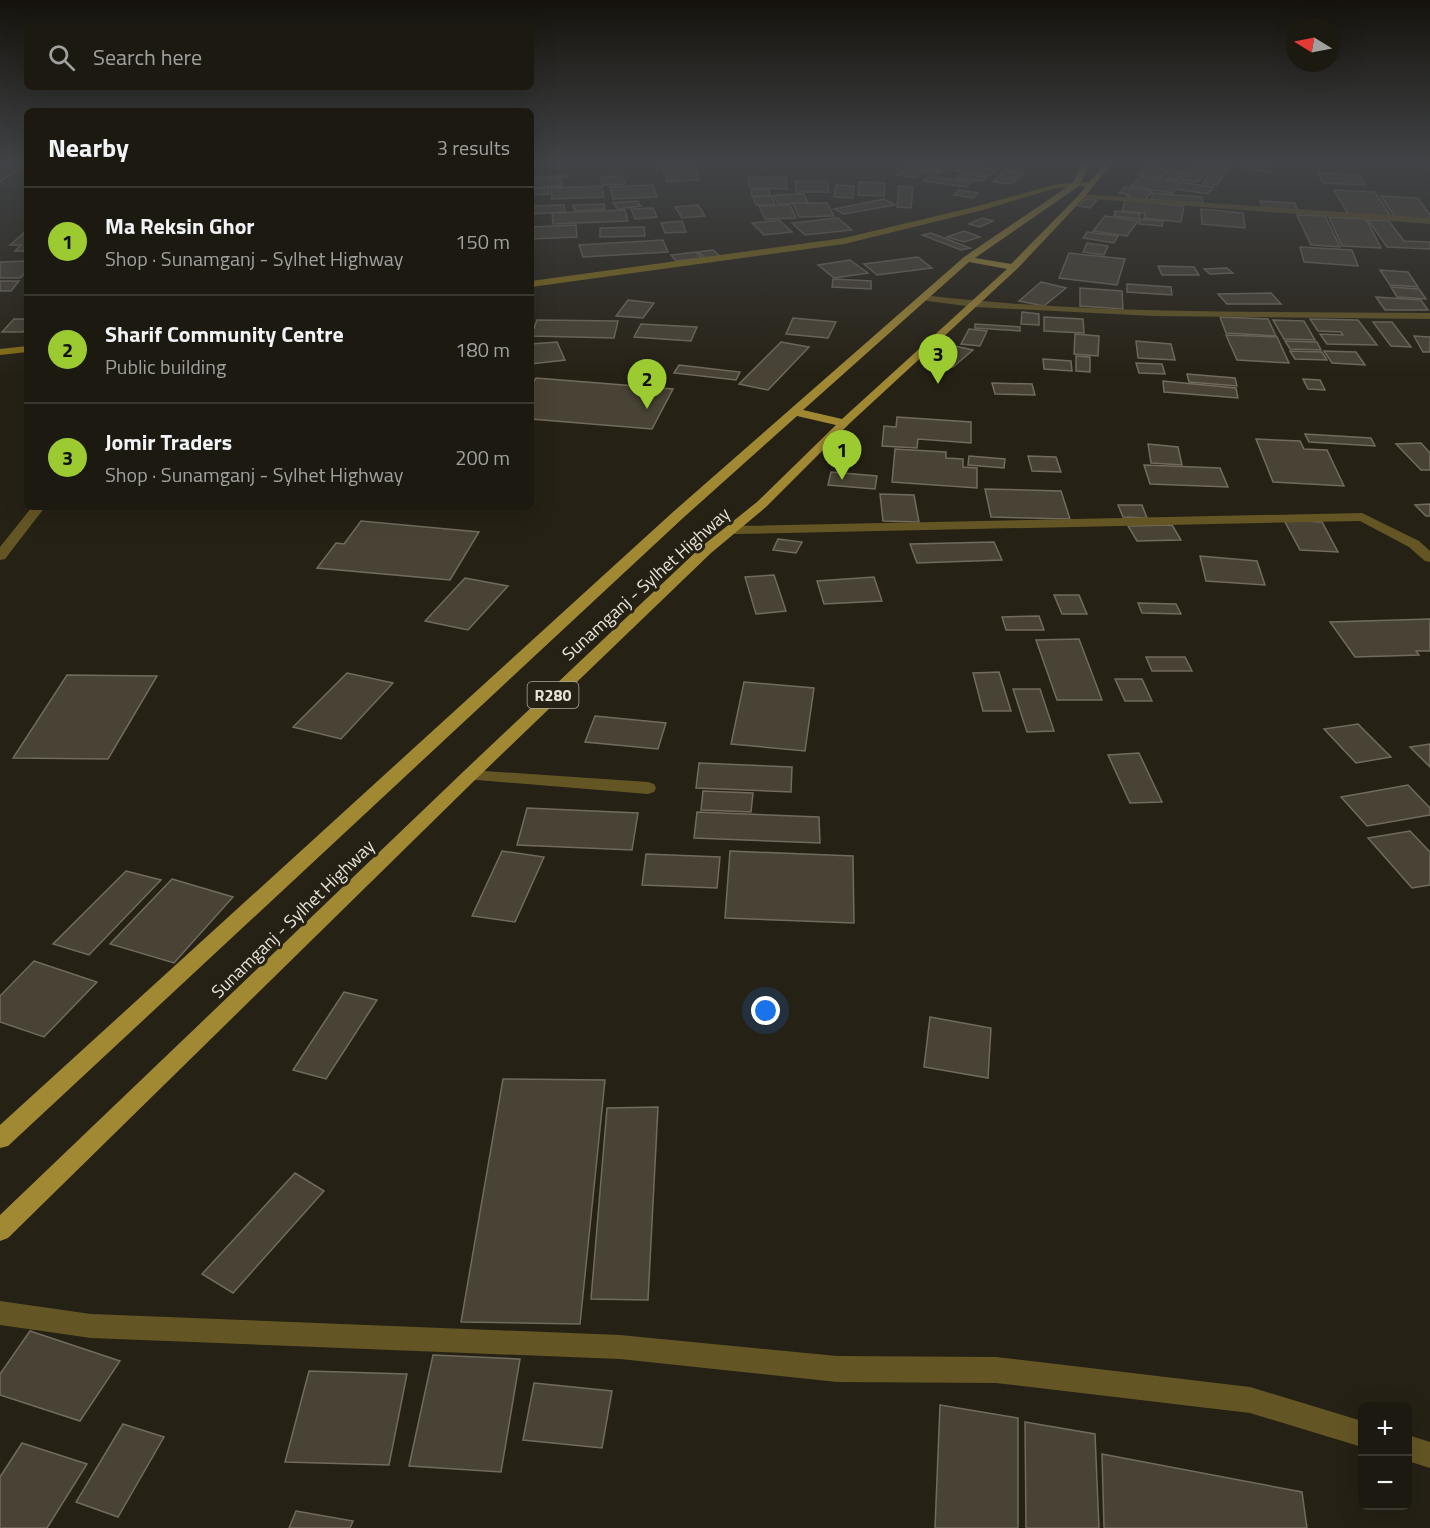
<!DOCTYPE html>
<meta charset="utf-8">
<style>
:root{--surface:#1c1910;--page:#29261e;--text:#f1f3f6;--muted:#a0a09f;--line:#3a3830;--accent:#9cca31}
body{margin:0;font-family:"Titillium Web",sans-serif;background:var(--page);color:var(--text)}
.controls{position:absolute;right:18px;bottom:18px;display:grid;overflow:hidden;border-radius:9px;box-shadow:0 6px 24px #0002}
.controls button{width:54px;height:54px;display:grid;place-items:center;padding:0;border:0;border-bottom:2px solid var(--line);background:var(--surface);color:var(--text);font:30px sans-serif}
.compass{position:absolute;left:1286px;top:18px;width:54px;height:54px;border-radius:50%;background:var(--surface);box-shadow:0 6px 24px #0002;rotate:280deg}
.you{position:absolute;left:766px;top:1011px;width:21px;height:21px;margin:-15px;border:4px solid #fff;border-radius:50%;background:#1a73e8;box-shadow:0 0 0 9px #1a73e833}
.badge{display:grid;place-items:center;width:39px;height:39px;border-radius:50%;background:var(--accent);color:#111;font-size:20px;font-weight:700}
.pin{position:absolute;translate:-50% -50px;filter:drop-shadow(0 2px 3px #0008)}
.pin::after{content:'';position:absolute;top:32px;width:21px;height:18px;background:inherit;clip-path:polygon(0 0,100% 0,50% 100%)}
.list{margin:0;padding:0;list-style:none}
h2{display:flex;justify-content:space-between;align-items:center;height:78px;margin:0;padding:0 24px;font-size:26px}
h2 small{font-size:20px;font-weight:400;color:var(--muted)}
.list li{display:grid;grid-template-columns:39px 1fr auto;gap:18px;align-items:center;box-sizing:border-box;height:108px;padding:0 24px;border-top:2px solid var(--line)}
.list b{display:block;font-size:22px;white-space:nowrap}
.list p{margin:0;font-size:20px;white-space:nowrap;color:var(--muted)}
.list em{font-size:20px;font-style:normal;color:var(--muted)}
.icon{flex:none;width:33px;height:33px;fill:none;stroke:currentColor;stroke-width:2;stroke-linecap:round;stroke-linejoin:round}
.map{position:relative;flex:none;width:1430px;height:1528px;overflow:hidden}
.search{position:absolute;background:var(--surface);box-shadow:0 6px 24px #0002;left:24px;top:24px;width:510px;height:66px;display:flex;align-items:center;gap:15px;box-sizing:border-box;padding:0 21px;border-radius:9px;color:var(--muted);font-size:22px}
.panel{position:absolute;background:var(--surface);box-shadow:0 6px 24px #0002;left:24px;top:108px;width:510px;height:402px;border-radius:9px}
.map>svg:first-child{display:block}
.building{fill:#494336;stroke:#716b5d;stroke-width:1.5}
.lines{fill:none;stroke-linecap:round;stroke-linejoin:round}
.path{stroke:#8a867c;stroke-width:2;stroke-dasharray:2 1.5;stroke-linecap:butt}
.minor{fill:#645624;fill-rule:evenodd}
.secondary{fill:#897216;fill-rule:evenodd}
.primary{fill:#a18934;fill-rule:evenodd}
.labels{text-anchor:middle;stroke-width:6;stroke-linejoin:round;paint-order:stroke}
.shield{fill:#262115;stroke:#ada9a0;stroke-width:1.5}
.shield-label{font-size:16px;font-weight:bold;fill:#e7e3db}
.street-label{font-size:18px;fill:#e7e3db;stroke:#262115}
</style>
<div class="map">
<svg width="1430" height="1528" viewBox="0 0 1430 1528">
<rect width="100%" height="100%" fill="#262115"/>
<g class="building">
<path d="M911,163H917L947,167L944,171L908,167Z"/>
<path d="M693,164L699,180L667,182L662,165Z"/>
<path d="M1216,164L1230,166L1217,185L1203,183Z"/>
<path d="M961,165L996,170L990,176L954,171Z"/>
<path d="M1246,165L1269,167L1271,172L1248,170Z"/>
<path d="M1194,166L1210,168L1198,182L1182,180Z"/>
<path d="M909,167L942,171L939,174L906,170Z"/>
<path d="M1147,167L1169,170L1161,178L1138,174Z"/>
<path d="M1005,170L1023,173L1018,178L1000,175Z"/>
<path d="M1174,170L1185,172L1178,180L1167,179Z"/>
<path d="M903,171L921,173L916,178L897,175Z"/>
<path d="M1318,173L1359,175L1365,185L1323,183Z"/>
<path d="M961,174L987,177L983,181L957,178Z"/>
<path d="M622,176L625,184L603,185L600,177Z"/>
<path d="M930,176L972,182L966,187L923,181Z"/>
<path d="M1141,176L1213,187L1208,194L1176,189L1173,193L1131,186Z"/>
<path d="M749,177H786L787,189L749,188Z"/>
<path d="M998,177L1016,180L1011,184L993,182Z"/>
<path d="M560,178L562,186L531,188V180Z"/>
<path d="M795,181H827L829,192H796Z"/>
<path d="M859,182L885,183L884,196L858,195Z"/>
<path d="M653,185L657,197L613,199L610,187Z"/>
<path d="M836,185L854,186L853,198L834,197Z"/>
<path d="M602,186L604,197L552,199L551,188Z"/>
<path d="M899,186L913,187L911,208L897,207Z"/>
<path d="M1124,187L1152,191L1145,200L1127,197L1129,195L1119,193Z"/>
<path d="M548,188L549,194L531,195V189Z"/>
<path d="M769,189L770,196H752L751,190Z"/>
<path d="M959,190L978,193L973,198L954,195Z"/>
<path d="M1334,190L1375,192L1391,217L1348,214Z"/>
<path d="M1152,193L1202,197L1203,203L1152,200Z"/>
<path d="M804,194L808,203L778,204L774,195Z"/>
<path d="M772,196L775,205H756L753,197Z"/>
<path d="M1381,196L1418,198L1430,215V220L1396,219Z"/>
<path d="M884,199L895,205L844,214L834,209Z"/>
<path d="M1085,199L1097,200L1090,208L1078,206Z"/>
<path d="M1125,200L1184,206L1181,222L1144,218L1145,213L1122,211Z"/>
<path d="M637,201L641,206L618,209L613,203Z"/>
<path d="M1260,201L1295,203L1297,210L1263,208Z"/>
<path d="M793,203H827L834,216L799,217Z"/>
<path d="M604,204L605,209L575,211L573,205Z"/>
<path d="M564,205L565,212L531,214V206Z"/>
<path d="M698,205L705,216L682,218L675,207Z"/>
<path d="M790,205L796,218L765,219L759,206Z"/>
<path d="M653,208L657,217L635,219L631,209Z"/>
<path d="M1201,209L1243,213L1245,228L1202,224Z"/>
<path d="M625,210L628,221L553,224L552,213Z"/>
<path d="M1115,211L1140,214L1139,219L1114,216Z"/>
<path d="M1297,215L1325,216L1340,247L1311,245Z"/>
<path d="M1105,216L1138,221L1127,236L1093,231Z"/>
<path d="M1329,217L1366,219L1381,248L1342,246Z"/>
<path d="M838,218L852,230L805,235L792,223Z"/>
<path d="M982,218L993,221L980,227L969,224Z"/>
<path d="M1140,219L1163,221L1162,226L1139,224Z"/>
<path d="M779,220L792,232L764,235L752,223Z"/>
<path d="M1368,220L1389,221L1404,241L1430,242V249L1387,247Z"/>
<path d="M682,221L686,232L665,233L661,223Z"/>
<path d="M576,225L577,237L531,239V227Z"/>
<path d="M644,227L645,236L600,237V228Z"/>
<path d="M964,231L980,237L964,242L947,237Z"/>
<path d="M25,232H27V251H15L21,245H10Z"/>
<path d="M1087,232L1118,236L1114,243L1083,238Z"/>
<path d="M931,233L970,248L961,250L922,235Z"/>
<path d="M663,240L668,252L583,257L579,245Z"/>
<path d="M1087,243L1108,246L1104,255L1083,252Z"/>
<path d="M1300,247L1352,250L1358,266L1304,262Z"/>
<path d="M713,250L721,257L707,259L698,252Z"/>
<path d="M696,252L702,258L676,261L671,255Z"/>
<path d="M1069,253L1125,259L1117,285L1059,278Z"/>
<path d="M918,257L932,268L877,275L864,264Z"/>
<path d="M850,260L868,273L834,278L818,265Z"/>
<path d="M27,261V271L20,278H0V262Z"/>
<path d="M1158,266L1194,267L1199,275H1162Z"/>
<path d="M1227,268L1233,273L1210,274L1204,269Z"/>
<path d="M1380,270L1408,272L1418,287L1390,285Z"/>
<path d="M833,279L871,281V289L832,287Z"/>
<path d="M0,281H19L11,291H0Z"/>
<path d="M1041,282L1066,288L1044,306L1019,301Z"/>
<path d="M1127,284L1171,287L1172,295L1127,292Z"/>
<path d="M1391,287L1419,289L1426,299L1397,297Z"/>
<path d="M1080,288L1122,291L1123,309L1080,306Z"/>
<path d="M1271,293L1281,304H1227L1218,294Z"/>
<path d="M1376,297L1421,300L1428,310H1385Z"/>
<path d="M628,300L654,303L643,318L616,316Z"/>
<path d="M1022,312L1039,314V325L1021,324Z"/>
<path d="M1044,317L1083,319L1084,333L1044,331Z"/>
<path d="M1220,317L1268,319L1276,336L1226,333Z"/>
<path d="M793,318L836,322L828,338L786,334Z"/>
<path d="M14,319H27V328L23,332H2Z"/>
<path d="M1310,319L1358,320L1377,345L1327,344L1320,334L1343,335L1341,332L1318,331Z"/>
<path d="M537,320L618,321L614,338L531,336Z"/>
<path d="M1273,320L1304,321L1315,340L1284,339Z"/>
<path d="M1373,322H1392L1411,347L1391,346Z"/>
<path d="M641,324L697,327L691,341L634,337Z"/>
<path d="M975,324L1020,327V331L975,328Z"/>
<path d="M969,329L987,331L980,346L961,344Z"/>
<path d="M1075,334L1099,336L1098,356L1074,354Z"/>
<path d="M1226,335L1277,337L1289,363L1237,360Z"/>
<path d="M1414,336L1430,337V352H1423Z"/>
<path d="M1136,341L1171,344L1175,360L1138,358Z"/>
<path d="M1285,341L1317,342L1321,350L1290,349Z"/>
<path d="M557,342L565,360L531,364V344Z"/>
<path d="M781,342L809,347L768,390L739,384Z"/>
<path d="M955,346L973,350L953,367L934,363Z"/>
<path d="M1290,351L1322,352L1327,360L1295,359Z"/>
<path d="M1324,351L1356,352L1365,365L1332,363Z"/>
<path d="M1076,356L1090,357V372L1076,371Z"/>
<path d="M1043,359L1071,361L1072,371L1044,369Z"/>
<path d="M1136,363L1162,364L1165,374L1139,373Z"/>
<path d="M679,365L740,372L736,380L674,373Z"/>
<path d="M1187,374L1235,378L1237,386L1189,382Z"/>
<path d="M536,378L673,389L652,429L531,419V385Z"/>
<path d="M1303,379L1320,380L1325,390L1308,389Z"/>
<path d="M1163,381L1236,388L1238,398L1164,392Z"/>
<path d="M992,383L1032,384L1035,395L995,394Z"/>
<path d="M897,417L971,422V443L918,439L917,448L882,446L884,426L896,427Z"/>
<path d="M1305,434L1371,438L1375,446L1309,442Z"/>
<path d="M1256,439L1300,441L1304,449L1327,450L1344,486L1273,482Z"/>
<path d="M1421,443L1430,453V470H1421L1396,444Z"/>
<path d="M1148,444L1178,447L1182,465L1151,463Z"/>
<path d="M895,449L946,452V458L963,459V467L977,468V488L892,482Z"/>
<path d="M969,456L1005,459L1004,468L968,465Z"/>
<path d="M1028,456L1056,457L1061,472L1032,471Z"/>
<path d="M1144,465L1220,468L1228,487L1150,484Z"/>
<path d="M831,472L877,476L875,489L828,485Z"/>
<path d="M985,489L1061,491L1070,519L991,517Z"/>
<path d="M880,494L914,495L919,522L883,521Z"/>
<path d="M1430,504V516H1426L1415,505Z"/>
<path d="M1118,505H1142L1147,518L1123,517Z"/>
<path d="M1284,520L1322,522L1338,552L1300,550Z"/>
<path d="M361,521L479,532L450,580L317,568L336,543L344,544Z"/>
<path d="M1172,525L1181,540L1137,541L1128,526Z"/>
<path d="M778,539L802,542L796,553L773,550Z"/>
<path d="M994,542L1002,560L917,563L910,544Z"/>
<path d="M1200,556L1257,561L1265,585L1206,581Z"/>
<path d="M774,575L786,611L756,614L745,577Z"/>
<path d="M874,577L882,601L824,604L817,581Z"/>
<path d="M465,578L508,586L468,630L425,621Z"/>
<path d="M1054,595H1079L1087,614H1062Z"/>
<path d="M1138,603L1176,604L1181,614L1142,613Z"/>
<path d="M1039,616L1044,630H1006L1002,617Z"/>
<path d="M1430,619V651H1416L1419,655L1355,657L1330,622Z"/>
<path d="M1079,639L1102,700H1057L1036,640Z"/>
<path d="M1146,657H1185L1192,671H1152Z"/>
<path d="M999,672L1011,711H983L973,673Z"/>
<path d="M347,673L393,683L341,739L293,727Z"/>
<path d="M67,675L157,676L108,759L13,758Z"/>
<path d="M1115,679H1142L1152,701H1125Z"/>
<path d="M744,682L814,688L805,751L731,744Z"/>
<path d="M1013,689H1040L1054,731L1027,732Z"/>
<path d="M595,716L666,723L658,749L585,742Z"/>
<path d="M1358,724L1391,757L1356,763L1324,729Z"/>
<path d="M1430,744V767L1410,747Z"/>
<path d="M1139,753L1162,802L1130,803L1108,755Z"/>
<path d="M699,763L792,767L791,792L696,788Z"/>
<path d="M1408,785L1430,808V815L1367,826L1341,797Z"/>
<path d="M703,791L753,793L751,812L701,810Z"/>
<path d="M527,808L638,813L632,850L517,845Z"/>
<path d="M697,812L819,817L820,843L694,838Z"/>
<path d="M1410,831L1430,852V885L1412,888L1368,838Z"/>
<path d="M502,851L544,857L515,922L472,916Z"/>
<path d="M730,851L853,856L854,923L725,918Z"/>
<path d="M646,854L720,857L717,888L642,885Z"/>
<path d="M126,871L161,880L89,955L53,944Z"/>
<path d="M172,879L233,897L174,963L110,944Z"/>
<path d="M34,961L97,982L44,1037L0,1022V996Z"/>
<path d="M344,992L377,1000L326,1079L293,1070Z"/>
<path d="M930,1017L991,1028L988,1078L924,1067Z"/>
<path d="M503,1079L605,1080L580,1324L461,1322Z"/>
<path d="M658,1107L648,1300L591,1299L607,1108Z"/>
<path d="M295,1173L324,1191L233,1293L202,1274Z"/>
<path d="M30,1331L120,1361L80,1421L0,1395V1374Z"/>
<path d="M433,1355L520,1359L501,1472L409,1466Z"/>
<path d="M309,1371L407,1374L389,1465L285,1462Z"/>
<path d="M534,1383L612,1391L602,1448L523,1440Z"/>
<path d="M940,1405L1018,1418V1528H935Z"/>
<path d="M1025,1422L1095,1434L1099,1528H1026Z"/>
<path d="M123,1424L164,1437L118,1517L76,1502Z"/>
<path d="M22,1443L87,1464L47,1528H0V1477Z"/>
<path d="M1102,1454L1302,1492L1307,1528H1104Z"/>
<path d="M296,1511L353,1521L350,1528H289Z"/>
</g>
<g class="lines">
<path class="path" d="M0,181L27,163"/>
<g class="minor">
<path d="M569,174V178H566L531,180V176Z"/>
<path d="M1079,194L1430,218V224L1082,198H1079Z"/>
<path d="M923,295C1091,315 1261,311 1430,313V319L1153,316L974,307L920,300V296Z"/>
<path d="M32,507H45L5,559L0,560V547Z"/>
<path d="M1362,513L1419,541L1430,551V562L1425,561L1409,547L1360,521L735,534L728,530L735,526Z"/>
<path d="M470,770L648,782L654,784L656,788L654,792L648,794L464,779L462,775L464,771Z"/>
<path d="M0,1301L91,1314L620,1335L837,1356L996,1357L1250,1387L1362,1421V1447L1250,1413L996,1383L837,1382L620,1359L91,1338L0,1325Z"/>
<path d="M1408,1435L1430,1442V1468L1408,1461Z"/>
</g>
<g class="secondary">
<path d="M1092,182H1095V186L1057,188L979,211L844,244L531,287V281L844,238L974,207L1057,184Z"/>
<path d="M27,346V352L0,355V349Z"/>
</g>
<path class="primary" d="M1083,163H1091L1079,186L975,258L1011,264L1077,197L1105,163H1112L1082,200L1019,267L850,423L766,507L711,553L476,779L8,1238L0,1241V1215L464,771L701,547L757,502L836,425L797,416L683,518L8,1146L0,1148V1125L673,512L964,257L1073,183ZM969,262L1007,269L842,419L803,410Z"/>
</g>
<linearGradient id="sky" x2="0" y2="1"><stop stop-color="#15120c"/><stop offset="0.43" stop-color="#414346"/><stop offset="1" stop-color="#414346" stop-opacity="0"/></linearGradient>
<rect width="1430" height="377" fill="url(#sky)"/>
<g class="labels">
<rect class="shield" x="527.5" y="682" width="51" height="26" rx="4.5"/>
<g class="shield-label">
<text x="553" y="701">R280</text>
</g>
<g class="street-label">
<text transform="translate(646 584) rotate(-42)" y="6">Sunamganj - Sylhet Highway</text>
<text transform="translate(293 919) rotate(-44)" y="6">Sunamganj - Sylhet Highway</text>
</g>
</g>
</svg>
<div class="controls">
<button>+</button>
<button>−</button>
</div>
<svg class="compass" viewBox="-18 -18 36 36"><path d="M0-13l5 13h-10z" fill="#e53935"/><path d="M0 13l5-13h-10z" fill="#a0a09f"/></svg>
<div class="you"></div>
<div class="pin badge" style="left:842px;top:480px">1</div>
<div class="pin badge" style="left:647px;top:409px">2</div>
<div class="pin badge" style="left:938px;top:384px">3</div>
<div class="search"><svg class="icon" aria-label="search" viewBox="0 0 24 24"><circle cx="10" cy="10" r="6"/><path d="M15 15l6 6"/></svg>Search here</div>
<section class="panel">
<h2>Nearby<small>3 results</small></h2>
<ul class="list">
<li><span class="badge">1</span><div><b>Ma Reksin Ghor</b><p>Shop · Sunamganj - Sylhet Highway</p></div><em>150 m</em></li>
<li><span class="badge">2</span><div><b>Sharif Community Centre</b><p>Public building</p></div><em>180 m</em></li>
<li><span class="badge">3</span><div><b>Jomir Traders</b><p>Shop · Sunamganj - Sylhet Highway</p></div><em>200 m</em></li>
</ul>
</section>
</div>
